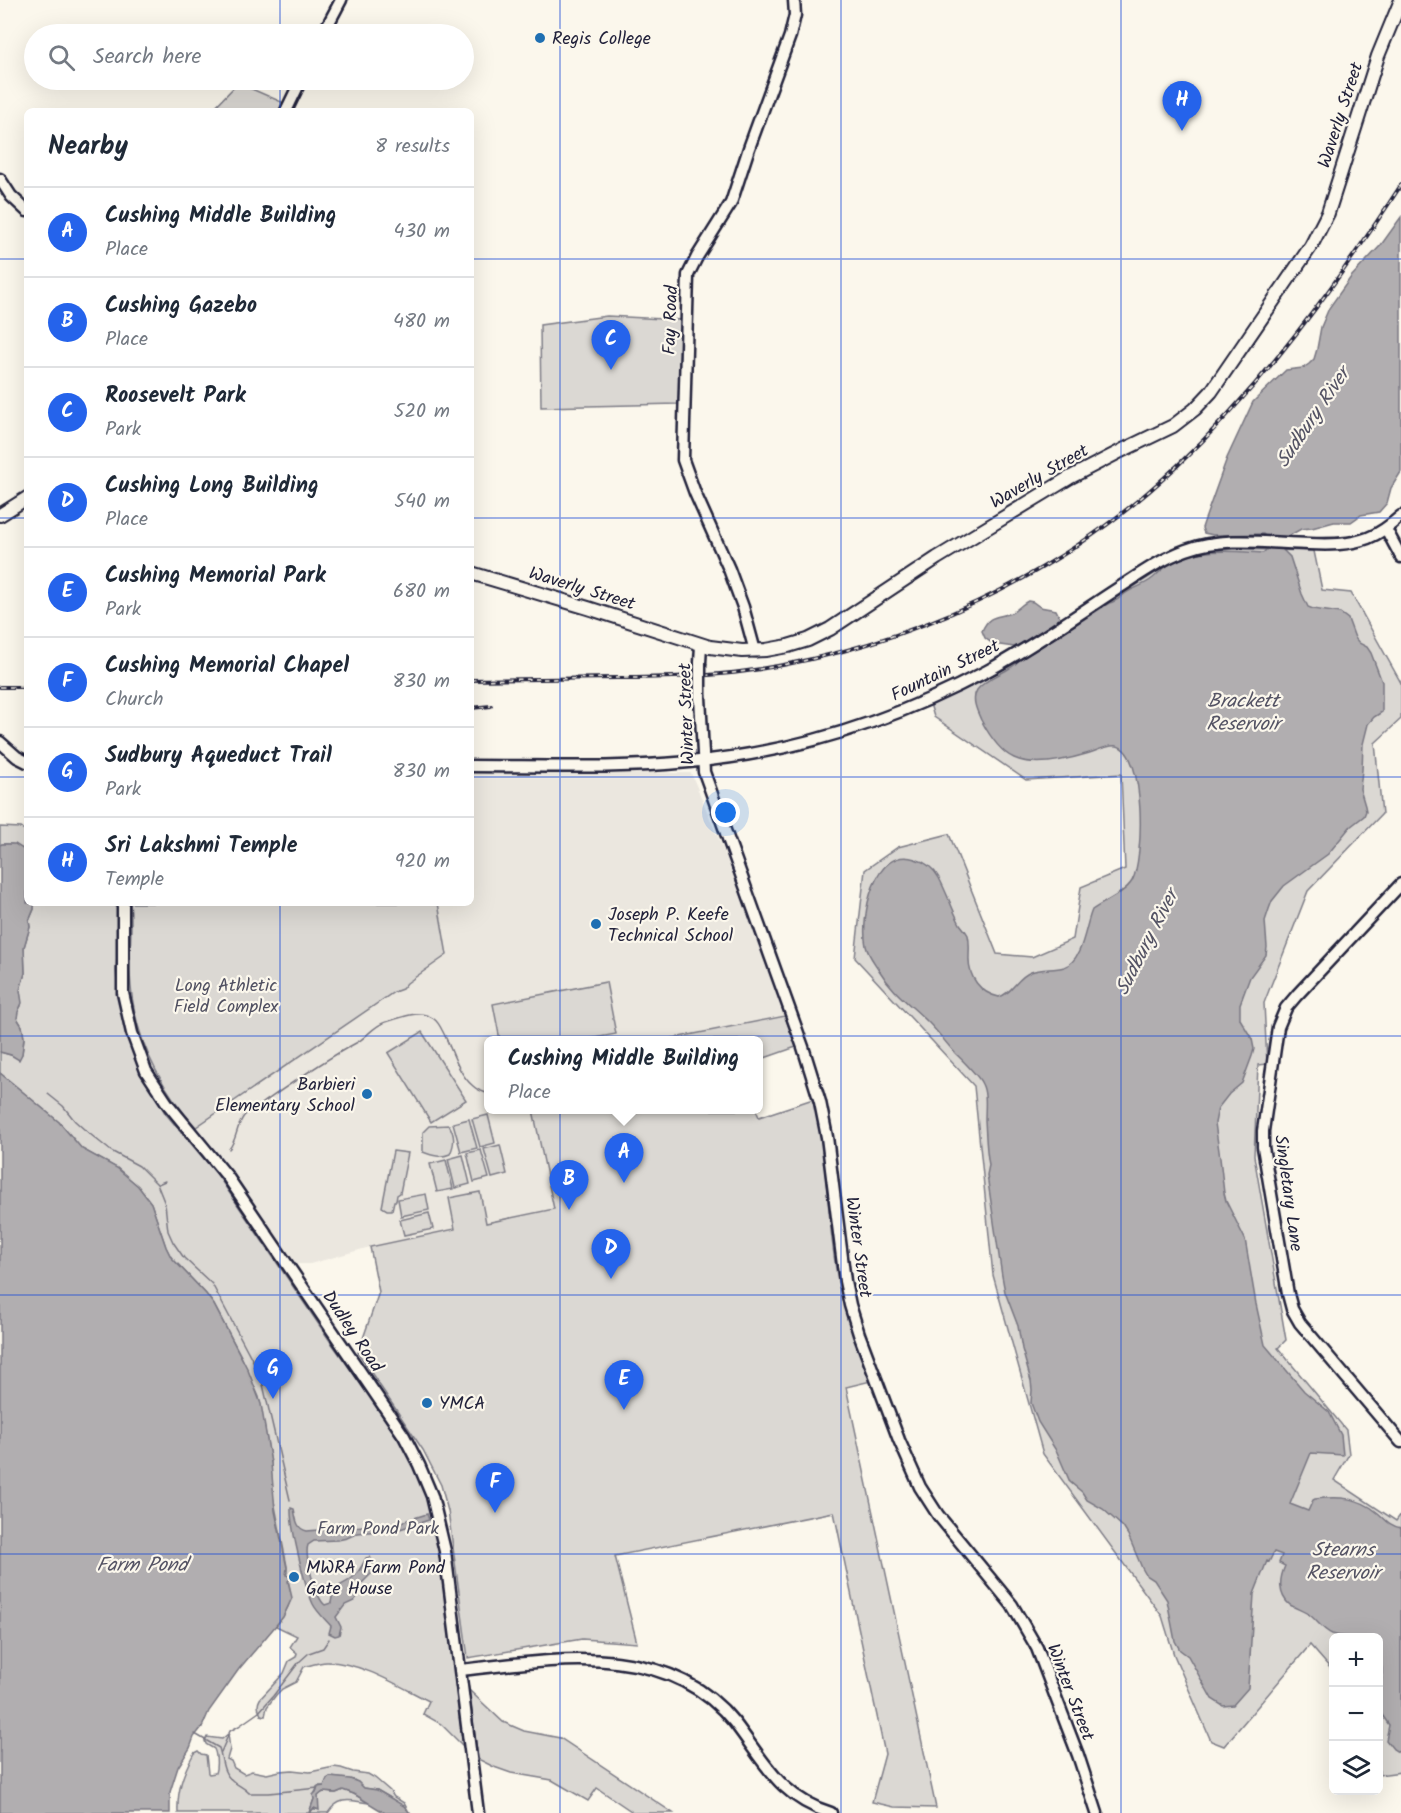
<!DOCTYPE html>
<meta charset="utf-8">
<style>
:root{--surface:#fff;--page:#f6f6f7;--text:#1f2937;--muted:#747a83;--line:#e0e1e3;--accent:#2563eb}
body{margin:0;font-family:Kalam,sans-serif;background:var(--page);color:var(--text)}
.controls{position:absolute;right:18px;bottom:18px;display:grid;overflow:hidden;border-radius:9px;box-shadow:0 6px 24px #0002}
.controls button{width:54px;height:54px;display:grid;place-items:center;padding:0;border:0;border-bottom:2px solid var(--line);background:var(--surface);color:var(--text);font:30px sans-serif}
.you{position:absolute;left:726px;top:813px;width:21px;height:21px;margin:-15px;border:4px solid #fff;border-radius:50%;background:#1a73e8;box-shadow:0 0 0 9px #1a73e833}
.badge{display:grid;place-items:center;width:39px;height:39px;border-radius:50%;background:var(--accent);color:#fff;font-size:20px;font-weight:700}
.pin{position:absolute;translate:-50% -50px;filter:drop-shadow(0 2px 3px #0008)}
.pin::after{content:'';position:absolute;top:32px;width:21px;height:18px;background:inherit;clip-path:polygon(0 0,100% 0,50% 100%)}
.popup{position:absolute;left:484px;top:1036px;width:279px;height:78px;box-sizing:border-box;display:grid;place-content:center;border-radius:9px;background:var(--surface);filter:drop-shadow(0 2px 4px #0005);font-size:20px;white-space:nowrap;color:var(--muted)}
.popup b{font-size:22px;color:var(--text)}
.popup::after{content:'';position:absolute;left:50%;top:100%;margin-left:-12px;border:12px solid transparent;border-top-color:var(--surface)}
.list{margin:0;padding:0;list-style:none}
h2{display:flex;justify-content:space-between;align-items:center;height:78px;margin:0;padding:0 24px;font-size:26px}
h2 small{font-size:20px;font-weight:400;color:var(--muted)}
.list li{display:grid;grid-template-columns:39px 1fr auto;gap:18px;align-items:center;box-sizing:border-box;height:90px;padding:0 24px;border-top:2px solid var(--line)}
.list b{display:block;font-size:22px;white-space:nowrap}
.list p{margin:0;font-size:20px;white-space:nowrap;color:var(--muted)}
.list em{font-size:20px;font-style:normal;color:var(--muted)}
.icon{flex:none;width:33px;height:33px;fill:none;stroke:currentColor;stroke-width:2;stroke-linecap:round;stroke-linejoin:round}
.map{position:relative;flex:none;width:1401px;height:1813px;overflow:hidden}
.search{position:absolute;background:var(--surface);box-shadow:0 6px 24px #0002;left:24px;top:24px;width:450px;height:66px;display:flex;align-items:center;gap:15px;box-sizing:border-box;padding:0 21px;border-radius:33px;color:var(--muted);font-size:22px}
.panel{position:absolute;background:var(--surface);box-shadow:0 6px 24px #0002;left:24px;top:108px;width:450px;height:798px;border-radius:9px}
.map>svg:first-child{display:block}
.built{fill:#ebe7df}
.green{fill:#dbd8d3;stroke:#7e7d87;stroke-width:1.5}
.water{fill:#b1aeb0;stroke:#787681;stroke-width:1.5}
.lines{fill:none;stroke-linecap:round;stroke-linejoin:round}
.stream{stroke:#787681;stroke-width:1.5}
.secondary-casing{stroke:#22223b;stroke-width:15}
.primary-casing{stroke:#22223b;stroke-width:16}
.secondary{stroke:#fbf7ec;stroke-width:10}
.primary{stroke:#fbf7ec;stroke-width:12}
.rail-casing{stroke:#22223b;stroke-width:4}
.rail{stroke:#fbf7ec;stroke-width:1.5;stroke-dasharray:4.5;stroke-linecap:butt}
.secondary-bridge-casing{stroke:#22223b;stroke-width:15;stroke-linecap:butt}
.secondary-bridge{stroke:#fbf7ec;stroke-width:10}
.grid{fill:none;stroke:#1d4ed8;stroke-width:1.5;stroke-opacity:0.55}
.poi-dot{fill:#1f6fb2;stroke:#fbf7ec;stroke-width:2}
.labels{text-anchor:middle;stroke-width:4.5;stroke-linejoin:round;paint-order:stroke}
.poi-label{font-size:18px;fill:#22223b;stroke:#fbf7ec;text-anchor:start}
.street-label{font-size:18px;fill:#22223b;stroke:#fbf7ec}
.park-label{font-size:18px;fill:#505061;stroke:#fbf7ec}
.water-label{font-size:20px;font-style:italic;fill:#545364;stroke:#fbf7ec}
</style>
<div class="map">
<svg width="1401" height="1813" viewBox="0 0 1401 1813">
<rect width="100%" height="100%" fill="#fbf7ec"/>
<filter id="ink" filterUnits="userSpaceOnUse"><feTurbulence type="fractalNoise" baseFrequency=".0167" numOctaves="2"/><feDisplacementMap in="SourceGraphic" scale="12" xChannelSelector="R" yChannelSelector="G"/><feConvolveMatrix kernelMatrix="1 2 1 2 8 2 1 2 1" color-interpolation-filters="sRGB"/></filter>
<g filter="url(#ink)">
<path class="built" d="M471,772L691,773L725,854L785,1016L664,1040H489V1110H533L554,1209L370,1247L310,1264H295L227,1165L196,1127L447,955L438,903H471Z"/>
<g class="green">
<path d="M238,83L284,103L280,111H211Z"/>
<path d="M607,316L682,320L678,404L541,407L540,325Z"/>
<path d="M1231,549L1314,551L1322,590L1351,593L1401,683V719L1375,743L1382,814L1308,891L1264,1003L1267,1064L1258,1065L1254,1156L1286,1340L1278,1348L1346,1430L1349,1454L1334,1480L1396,1521L1401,1514V1772L1379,1775L1378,1638H1334L1333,1667L1331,1669L1310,1645L1224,1746L1211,1741L1174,1655L1162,1616L1043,1454L993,1275L974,1086L855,958L865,870L898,847L949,834L997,954L1032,957L1073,939L1081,887L1125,869L1121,774L1026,780L934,717L931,707L932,704L981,682L1018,661L1163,568L1196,554Z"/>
<path d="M0,827L21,828L27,831V852C19,846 10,841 0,845Z"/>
<path d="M34,903H117L119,922L116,971L118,996L128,1035L143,1072L165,1113L216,1173L330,1341L397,1434L411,1458L428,1496L439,1541L457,1682L455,1681L463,1746L441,1724L423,1714L429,1701C399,1686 361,1662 327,1662C320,1662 311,1665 304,1667L296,1682L282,1689L276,1695L267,1707L265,1716L261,1715C258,1710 257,1704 260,1699L284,1673L289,1661L296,1657L297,1653L290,1647L297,1636L276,1626C290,1607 295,1598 286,1575L287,1573V1566L272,1491L271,1463L259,1397L242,1358L214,1305L206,1294L171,1257L166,1247L151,1203L138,1186L117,1168L82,1149L59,1122L0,1073V1052L14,1056L22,1054L24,1038L22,1026L17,1018V1012L21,1006L20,990L25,973L24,947L30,927L29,921L34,909Z"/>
<path d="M130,903H438L447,955L407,983L402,989L394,992L196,1127C157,1084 132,1032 130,973C129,949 133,926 130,903Z"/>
<path d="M606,982L616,1034L584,1040H500L493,1004Z"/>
<path d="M785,1016L796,1047L759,1060V1040H664Z"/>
<path d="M422,1032L466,1100L431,1122L388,1053Z"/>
<path d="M813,1099C828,1159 827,1221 838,1281C845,1315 859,1348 871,1381L846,1387L936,1808L894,1807L872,1802L885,1754L834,1512L615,1556L637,1643L582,1639L468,1658L448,1511L441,1485L423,1450L358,1353L379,1292L370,1247L455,1229L449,1198L480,1192L486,1223L554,1209L533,1110H756L759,1117Z"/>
<path d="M488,1115L495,1143L480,1147L472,1119Z"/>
<path d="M469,1119L477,1148L461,1152L453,1123Z"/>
<path d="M449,1125C455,1135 455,1143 450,1154C441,1158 433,1156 423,1152V1132L429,1126Z"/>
<path d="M500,1145L507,1174L492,1178L484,1149Z"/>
<path d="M481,1150L489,1178L474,1182L467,1153Z"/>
<path d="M393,1151L408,1153L400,1193L397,1195L396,1201H394L392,1210H387L382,1207Z"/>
<path d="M463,1155L470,1184L455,1188L448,1159Z"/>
<path d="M446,1160L453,1189L437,1192L430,1164Z"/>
<path d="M426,1194L429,1210L401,1216L398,1199Z"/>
<path d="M429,1213L433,1229L404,1235L400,1220Z"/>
<path d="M469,1690L503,1722L524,1731L560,1738L673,1813H634L597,1788L588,1801L552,1780L511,1773L494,1767L478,1759Z"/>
<path d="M228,1734L230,1749L227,1759L231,1761L234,1768L244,1774L252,1771L267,1774L280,1771L292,1770L310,1772L334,1767L341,1768L353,1772L368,1774L375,1778L390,1791L394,1797L404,1803L409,1812L389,1797L377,1790L364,1788L354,1780L330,1777L327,1779L324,1786H318L314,1795V1799L309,1813H178C177,1790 183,1773 194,1753L198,1751L201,1754L206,1755L208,1773L209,1774L215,1773C217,1768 217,1755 214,1749C213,1748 207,1745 206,1744L205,1741L207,1737L222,1739Z"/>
<path d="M343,1790L354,1794L369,1803C351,1801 340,1795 328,1813H310L313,1809H318V1796C324,1789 328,1794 336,1793C338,1793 340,1791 343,1790Z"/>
</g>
<g class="water">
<path d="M1401,217V472L1391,488L1387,503L1379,512L1361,515L1351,522H1334L1312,528L1301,529L1283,539L1282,549L1290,557L1302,594L1308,607L1313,609L1340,613L1348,619L1355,638L1359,643L1367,647L1371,653L1382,682V712L1374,717L1368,724L1363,744L1362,770L1360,789L1365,806L1366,811L1364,816L1350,827L1328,854L1284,886L1272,901L1269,909L1265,921L1267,947L1266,955L1250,977L1240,1004V1019L1252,1039L1254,1049L1252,1056L1242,1083L1229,1094L1218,1108L1215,1123L1220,1158L1224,1193L1226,1201L1245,1239L1256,1304L1265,1345L1304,1391L1329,1412L1341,1435L1343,1455L1311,1453L1290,1504L1308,1511L1313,1500L1315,1499C1338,1496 1360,1497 1378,1513C1386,1520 1390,1526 1401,1528V1754L1393,1749L1386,1740L1389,1725L1380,1712L1379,1705L1382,1675V1668L1379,1661L1378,1638C1364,1637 1346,1639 1332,1634C1323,1630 1318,1622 1311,1616C1304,1611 1297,1609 1290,1605C1278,1595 1279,1579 1285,1566L1279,1563L1282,1555L1274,1552L1269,1562L1267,1561L1254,1594L1248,1688L1233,1705L1223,1706L1212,1699L1188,1656L1180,1650L1175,1641L1167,1600L1154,1580L1146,1575L1142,1568L1128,1535L1123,1527L1103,1509L1087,1500L1082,1492L1070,1482L1057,1452L1038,1422L1031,1403L1032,1390L1031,1381L1022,1349L1018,1326L1005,1292L1002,1276L987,1175L989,1165C986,1150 986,1135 985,1120C985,1108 987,1094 982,1084C978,1075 962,1060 955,1053C946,1043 938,1032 928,1022C910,1004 893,993 879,970C874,962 868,955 866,946C860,918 874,845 915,859C926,862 934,869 939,878C947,893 952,909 960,924C963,928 966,931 968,935C970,943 969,950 969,957C968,977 980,993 999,997C1013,993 1017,977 1031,972C1042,968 1053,970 1064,967C1083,961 1085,926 1092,910C1103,902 1125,893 1132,881C1144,860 1146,753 1117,746C1108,744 1095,752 1086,754C1066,760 1034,767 1014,758C1000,752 988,733 981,720C977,711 971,699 977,690C987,676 1011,672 1018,661L1109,603C1119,601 1121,595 1129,591C1137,587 1146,584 1153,578C1159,573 1164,567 1171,563C1199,547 1233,551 1263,553L1268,548V539L1263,534L1213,535L1204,533L1202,528L1204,522L1227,458L1253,402L1286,370L1303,368L1309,364L1314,359L1317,349L1321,327L1329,308L1351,277L1381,245Z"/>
<path d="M1028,601L1033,602L1040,607L1056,610L1060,618L1059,621L1030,640L1014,647L993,644L985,638L982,631C989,614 997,618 1011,613C1017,610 1022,604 1028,601Z"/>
<path d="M2,844H15L27,852V903H34V909L29,921L30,927L24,947L25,973L20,990L22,1003L18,1012L17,1018L22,1026L24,1038L22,1054L19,1060L11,1055L0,1052V845Z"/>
<path d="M0,1073L59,1122L82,1149L117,1168L138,1186L151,1203L166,1247L171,1257L206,1294L214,1305L248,1370L261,1404L271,1463L275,1511L287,1568L286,1575L289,1576L290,1580L288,1581L292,1598L283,1617L239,1669L209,1711L202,1727L194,1737L190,1748L178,1767L170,1792V1813H0Z"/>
<path d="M291,1508L294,1509C296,1518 296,1529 307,1531L398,1523L427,1514L429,1520L400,1529L358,1533L347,1538L338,1540L314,1541L308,1545C304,1556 316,1598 325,1605L331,1603C334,1582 339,1589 352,1578C359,1573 362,1566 366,1558L370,1557L373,1562L372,1573L360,1585L358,1596L354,1601L345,1605L336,1617L341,1627L339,1635L335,1636L329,1633L331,1626C325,1619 317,1612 313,1604C305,1587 290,1526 291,1508Z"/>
<path d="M330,1777L350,1779L358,1782L364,1788L377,1790L404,1806L410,1813H385L354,1794L343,1790L336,1793L323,1792L318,1796L319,1810L314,1808L309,1813L314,1799L313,1795L317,1791V1787L324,1786L327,1779Z"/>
</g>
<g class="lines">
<g class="stream">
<path d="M48,1094L63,1106L75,1121L85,1130L111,1151L139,1166L157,1184L165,1204L168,1231L173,1242L184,1258L212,1284L261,1376L290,1500"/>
<path d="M229,1149C237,1140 236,1126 244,1116C249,1110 257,1107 263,1103C293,1082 324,1060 356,1043C366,1038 374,1025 386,1022C401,1018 419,1008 434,1019C438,1022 440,1026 442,1030C452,1048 457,1073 473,1086C477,1090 483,1092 489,1094"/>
<path d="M158,1184L165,1181"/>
<path d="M195,1734L219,1748C223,1760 221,1772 233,1781C238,1786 244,1787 249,1793H269L318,1788"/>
<path d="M221,1752L230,1731L239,1726L259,1712L273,1696L299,1662L309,1653L323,1648L329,1639"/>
</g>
<defs>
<g id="secondary">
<path d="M323,34L341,0"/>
<path d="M286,111L301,80"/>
<path d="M0,179L11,196L27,211"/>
<path d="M1386,529L1401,557"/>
<path d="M755,651L743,607L729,569L695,493L683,460L688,275L697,257L731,203L749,148L790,36L795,15L794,0"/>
<path d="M700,663L701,645"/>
<path d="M700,697L704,772L803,1047L820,1102L827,1137L845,1281L850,1305L859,1334L899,1440L920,1487L938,1515L1012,1605L1037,1648L1078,1755L1097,1813"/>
<path d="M0,742L17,757L27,762"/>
<path d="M471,766C544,766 617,769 689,762C794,753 895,720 987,671C1032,647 1074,617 1117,589C1139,575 1161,559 1186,550C1224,536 1269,543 1309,544C1329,545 1349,545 1368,538C1381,533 1391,525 1401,516"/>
<path d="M1401,884L1297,995L1286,1008L1278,1027L1263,1131V1147L1288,1294L1292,1309L1300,1323L1401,1442"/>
<path d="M123,903V993L132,1033L146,1071L167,1103L227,1176L404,1436L419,1465L432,1496L445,1551L478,1813"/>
<path d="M461,1670C552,1660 668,1639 734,1722C765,1762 779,1797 831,1813"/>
</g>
<g id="primary">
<path d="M0,515L27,498"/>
<path d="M471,573L588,608L710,647L742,651L766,650L788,646L808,640L830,629L937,558L1069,478L1123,450L1173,426L1195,409L1211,392L1311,246L1328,213L1378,56L1401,0"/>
</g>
</defs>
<use href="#secondary" class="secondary-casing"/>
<use href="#primary" class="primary-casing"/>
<use href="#secondary" class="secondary"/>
<use href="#primary" class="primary"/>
<defs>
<g id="rail">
<path d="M471,680C520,679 569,679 617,678C661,678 704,677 747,671C906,648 1060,577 1177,466C1264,384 1336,285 1401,185"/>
<path d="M0,687H27"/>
<path d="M471,708L491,706"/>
</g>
</defs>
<use href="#rail" class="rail-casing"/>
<use href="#rail" class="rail"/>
<defs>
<path id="secondary-bridge" d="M700,663V697"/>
</defs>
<use href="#secondary-bridge" class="secondary-bridge-casing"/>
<use href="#secondary-bridge" class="secondary-bridge"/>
</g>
</g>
<path class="grid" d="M280,0V34M560,0V1813M841,0V1813M1121,0V1813M280,80V111M0,259H27M471,259H1401M0,518H27M471,518H1401M0,777H27M471,777H1401M280,903V1813M0,1036H1401M0,1295H1401M0,1554H1401"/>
<g class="poi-dot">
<circle cx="540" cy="38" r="6"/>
<circle cx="596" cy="924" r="6"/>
<circle cx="367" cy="1094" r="6"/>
<circle cx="427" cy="1403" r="6"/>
<circle cx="294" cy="1577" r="6"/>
</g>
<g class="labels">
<g class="poi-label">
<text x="552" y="44">Regis College</text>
<text x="608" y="920">Joseph P. Keefe<tspan x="608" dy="21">Technical School</tspan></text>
<text x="355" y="1090" text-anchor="end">Barbieri<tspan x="355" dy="21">Elementary School</tspan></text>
<text x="439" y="1409">YMCA</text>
<text x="306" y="1573">MWRA Farm Pond<tspan x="306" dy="21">Gate House</tspan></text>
</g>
<g class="street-label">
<text transform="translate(1340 115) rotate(-72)" y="6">Waverly Street</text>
<text transform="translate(670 320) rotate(-88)" y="6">Fay Road</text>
<text transform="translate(1039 476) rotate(-30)" y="6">Waverly Street</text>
<text transform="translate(582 588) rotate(17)" y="6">Waverly Street</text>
<text transform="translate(945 670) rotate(-26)" y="6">Fountain Street</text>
<text transform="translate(686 714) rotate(-92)" y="6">Winter Street</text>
<text transform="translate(1289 1193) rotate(82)" y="6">Singletary Lane</text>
<text transform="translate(859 1247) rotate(82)" y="6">Winter Street</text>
<text transform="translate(353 1331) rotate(56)" y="6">Dudley Road</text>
<text transform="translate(1071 1692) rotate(69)" y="6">Winter Street</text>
</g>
<g class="park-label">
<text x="226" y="991">Long Athletic<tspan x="226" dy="21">Field Complex</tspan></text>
<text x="378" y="1534">Farm Pond Park</text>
</g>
<g class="water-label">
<text transform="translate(1312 417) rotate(-56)" y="7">Sudbury River</text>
<text x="1243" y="707">Brackett<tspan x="1243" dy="23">Reservoir</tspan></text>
<text transform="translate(1146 942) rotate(-63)" y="7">Sudbury River</text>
<text x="1343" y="1556">Stearns<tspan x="1343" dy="23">Reservoir</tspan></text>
<text x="142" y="1571">Farm Pond</text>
</g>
</g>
</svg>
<div class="controls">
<button>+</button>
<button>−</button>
<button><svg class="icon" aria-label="layers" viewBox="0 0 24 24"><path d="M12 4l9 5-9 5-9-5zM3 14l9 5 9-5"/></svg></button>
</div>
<div class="you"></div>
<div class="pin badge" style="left:624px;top:1183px">A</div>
<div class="popup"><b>Cushing Middle Building</b>Place</div>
<div class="pin badge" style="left:569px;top:1210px">B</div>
<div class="pin badge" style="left:611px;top:370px">C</div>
<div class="pin badge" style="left:611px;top:1279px">D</div>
<div class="pin badge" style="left:624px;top:1410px">E</div>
<div class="pin badge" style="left:495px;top:1513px">F</div>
<div class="pin badge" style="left:273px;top:1399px">G</div>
<div class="pin badge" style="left:1182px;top:131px">H</div>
<div class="search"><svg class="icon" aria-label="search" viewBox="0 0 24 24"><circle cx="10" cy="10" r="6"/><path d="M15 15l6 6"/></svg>Search here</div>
<section class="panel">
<h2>Nearby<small>8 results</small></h2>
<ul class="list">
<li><span class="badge">A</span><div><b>Cushing Middle Building</b><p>Place</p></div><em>430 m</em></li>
<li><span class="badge">B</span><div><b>Cushing Gazebo</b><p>Place</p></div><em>480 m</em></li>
<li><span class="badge">C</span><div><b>Roosevelt Park</b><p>Park</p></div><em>520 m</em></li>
<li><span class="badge">D</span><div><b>Cushing Long Building</b><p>Place</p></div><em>540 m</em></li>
<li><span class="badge">E</span><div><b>Cushing Memorial Park</b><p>Park</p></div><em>680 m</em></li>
<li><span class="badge">F</span><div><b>Cushing Memorial Chapel</b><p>Church</p></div><em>830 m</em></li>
<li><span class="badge">G</span><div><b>Sudbury Aqueduct Trail</b><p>Park</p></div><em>830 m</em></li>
<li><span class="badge">H</span><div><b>Sri Lakshmi Temple</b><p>Temple</p></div><em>920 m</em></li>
</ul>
</section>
</div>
